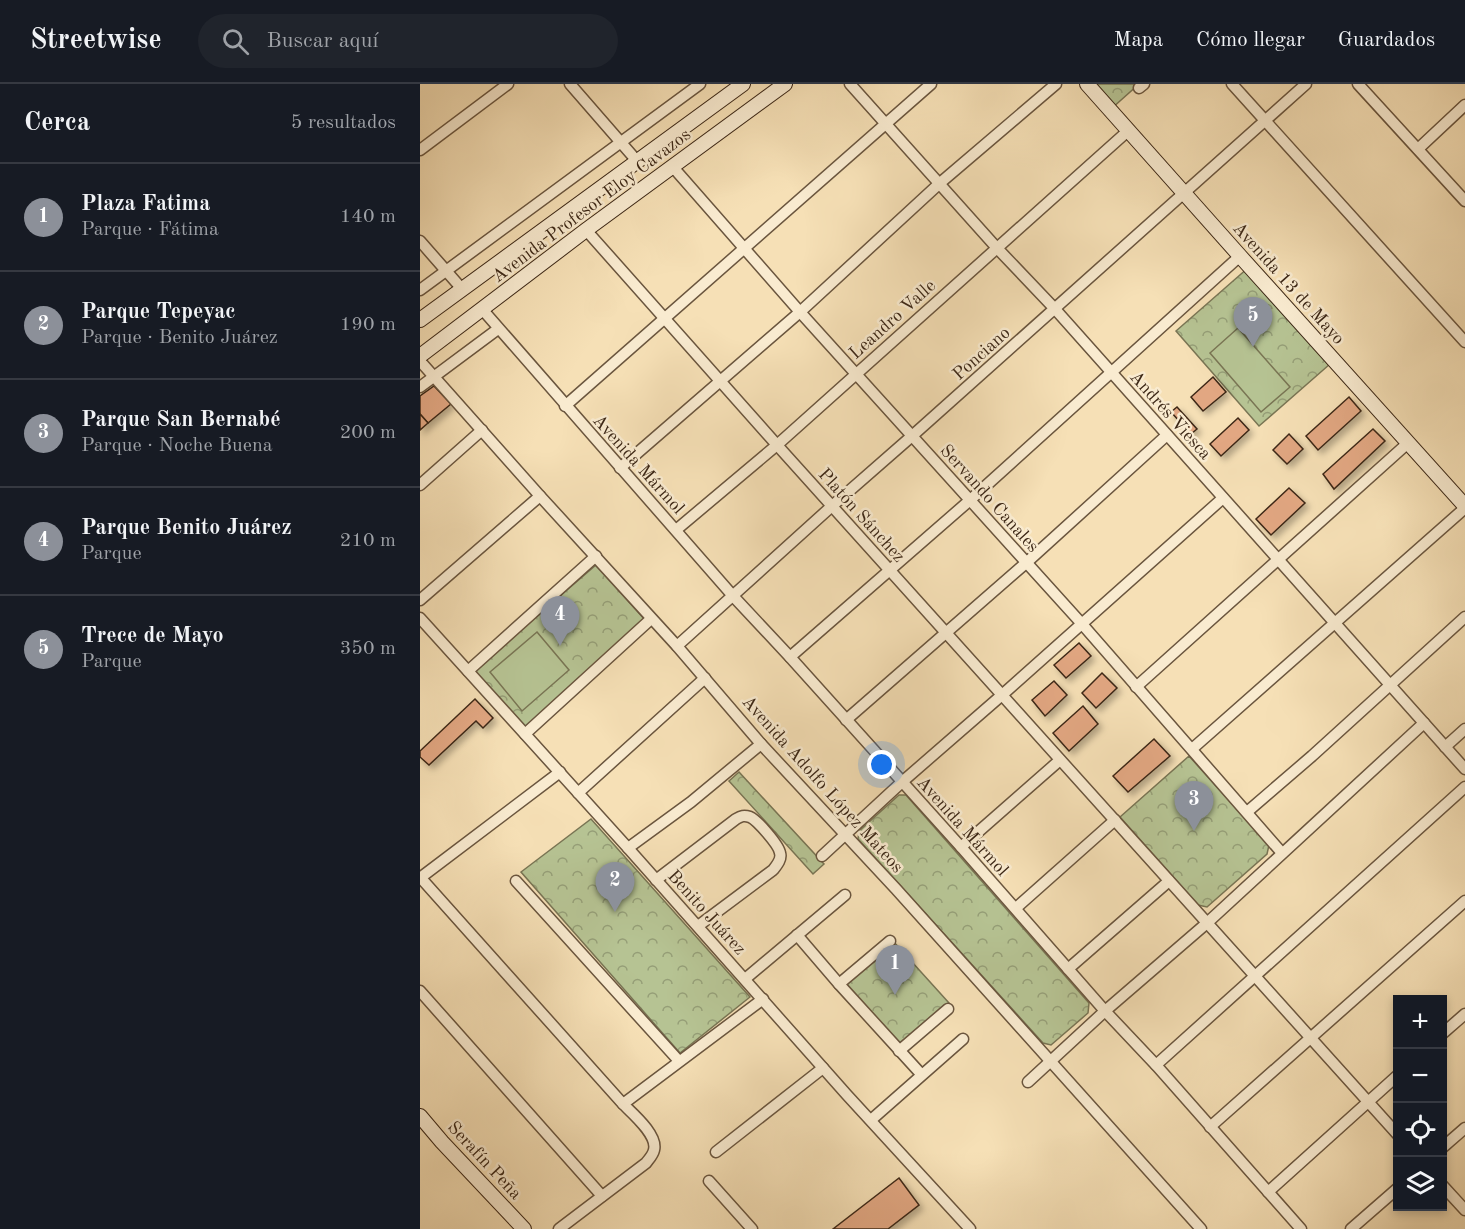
<!DOCTYPE html>
<html lang="es">
<meta charset="utf-8">
<style>
:root{--surface:#171b24;--page:#20242c;--text:#f1f3f6;--muted:#9ea1a6;--line:#363941;--accent:#8c9099}
body{margin:0;font-family:"Old Standard TT",serif;background:var(--page);color:var(--text)}
.controls{position:absolute;right:18px;bottom:18px;display:grid;overflow:hidden;border-radius:0px;box-shadow:0 3px 9px #0003}
.controls button{width:54px;height:54px;display:grid;place-items:center;padding:0;border:0;border-bottom:2px solid var(--line);background:var(--surface);color:var(--text);font:30px sans-serif}
.you{position:absolute;left:462px;top:681px;width:21px;height:21px;margin:-15px;border:4px solid #fff;border-radius:50%;background:#1a73e8;box-shadow:0 0 0 9px #1a73e833}
.badge{display:grid;place-items:center;width:39px;height:39px;border-radius:50%;background:var(--accent);color:#fff;font-size:20px;font-weight:700}
.pin{position:absolute;translate:-50% -50px;filter:drop-shadow(0 2px 3px #0008)}
.pin::after{content:'';position:absolute;top:32px;width:21px;height:18px;background:inherit;clip-path:polygon(0 0,100% 0,50% 100%)}
.list{margin:0;padding:0;list-style:none}
h2{display:flex;justify-content:space-between;align-items:center;height:78px;margin:0;padding:0 24px;font-size:26px}
h2 small{font-size:20px;font-weight:400;color:var(--muted)}
.list li{display:grid;grid-template-columns:39px 1fr auto;gap:18px;align-items:center;box-sizing:border-box;height:108px;padding:0 24px;border-top:2px solid var(--line)}
.list b{display:block;font-size:22px;white-space:nowrap}
.list p{margin:0;font-size:20px;white-space:nowrap;color:var(--muted)}
.list em{font-size:20px;font-style:normal;color:var(--muted)}
.icon{flex:none;width:33px;height:33px;fill:none;stroke:currentColor;stroke-width:2;stroke-linecap:round;stroke-linejoin:round}
.map{position:relative;flex:none;width:1045px;height:1145px;overflow:hidden}
header{display:flex;align-items:center;gap:36px;box-sizing:border-box;height:84px;padding:0 30px;background:var(--surface);border-bottom:2px solid var(--line)}
header strong{font-size:28px}
nav{display:flex;gap:33px;margin-inline-start:auto;font-size:21px}
.search{width:420px;height:54px;background:var(--page);display:flex;align-items:center;gap:15px;box-sizing:border-box;padding:0 21px;border-radius:33px;color:var(--muted);font-size:22px}
main{display:flex}
aside{flex:1;background:var(--surface)}
.map>svg:first-child{display:block}
.forest{fill:url(#forest-crowns);stroke:#797554;stroke-width:1.5}
.pitch{fill:#b6c393;stroke:#797554;stroke-width:1.5}
.building{fill:#e2a782;stroke:#3c2716;stroke-width:1.5;filter:url(#shadow)}
.lines{fill:none;stroke-linecap:round;stroke-linejoin:round}
.street-casing{stroke:#6a553e;stroke-width:13}
.secondary-casing{stroke:#3c2716;stroke-width:16}
.street{stroke:#f9ebd0;stroke-width:10}
.secondary{stroke:#f9ebd0;stroke-width:14}
.labels{text-anchor:middle;stroke-width:5;stroke-linejoin:round;paint-order:stroke}
.street-label{font-size:18px;fill:#3c2716;stroke:#f9ebd0}
</style>
<header>
<strong>Streetwise</strong>
<div class="search"><svg class="icon" aria-label="search" viewBox="0 0 24 24"><circle cx="10" cy="10" r="6"/><path d="M15 15l6 6"/></svg>Buscar aquí</div>
<nav><a>Mapa</a><a>Cómo llegar</a><a>Guardados</a></nav>
</header>
<main>
<aside>
<h2>Cerca<small>5 resultados</small></h2>
<ul class="list">
<li><span class="badge">1</span><div><b>Plaza Fatima</b><p>Parque · Fátima</p></div><em>140 m</em></li>
<li><span class="badge">2</span><div><b>Parque Tepeyac</b><p>Parque · Benito Juárez</p></div><em>190 m</em></li>
<li><span class="badge">3</span><div><b>Parque San Bernabé</b><p>Parque · Noche Buena</p></div><em>200 m</em></li>
<li><span class="badge">4</span><div><b>Parque Benito Juárez</b><p>Parque</p></div><em>210 m</em></li>
<li><span class="badge">5</span><div><b>Trece de Mayo</b><p>Parque</p></div><em>350 m</em></li>
</ul>
</aside>
<div class="map">
<svg width="1045" height="1145" viewBox="0 0 1045 1145">
<defs>
<pattern id="forest-crowns" width="20" height="18" patternUnits="userSpaceOnUse" patternTransform="scale(1.5)"><rect width="20" height="18" fill="#b6c393"/><path d="M2 6a3 3 0 1 1 6 0M12 15a3 3 0 1 1 6 0" fill="none" stroke="#959e77"/></pattern>
<filter id="shadow"><feDropShadow dx="4" dy="4" stdDeviation="3" flood-color="#0004"/></filter>
</defs>
<rect width="100%" height="100%" fill="#f6e0b6"/>
<filter id="stains"><feTurbulence type="fractalNoise" baseFrequency=".00333" numOctaves="4"/><feColorMatrix values="0 0 0 0 .2 0 0 0 0 .09 0 0 0 0 .02 0 0 0 .5 -.17"/></filter>
<radialGradient id="worn" r=".72"><stop offset=".6" stop-color="#630" stop-opacity="0"/><stop offset="1" stop-color="#630" stop-opacity=".3"/></radialGradient>
<g class="forest">
<path d="M670,0H719L691,25Z"/>
<path d="M829,183L910,280L839,342L756,247Z"/>
<path d="M176,481L226,537L105,650L53,587Z"/>
<path d="M769,672L849,761L847,770L787,823L778,821L700,733Z"/>
<path d="M319,688L404,780L393,790L309,697Z"/>
<path d="M479,711H486L669,919L668,929L631,961L623,959L438,755L439,747Z"/>
<path d="M171,735L330,913L260,969L101,788Z"/>
<path d="M473,857L529,919L478,966L422,902Z"/>
</g>
<g class="pitch">
<path d="M818,244L870,303L841,328L790,269Z"/>
<path d="M117,548L149,586L102,627L70,588Z"/>
</g>
<g class="building">
<path d="M793,293L806,308L783,327L771,313Z"/>
<path d="M14,302L31,320L8,339L0,330V312Z"/>
<path d="M929,313L941,327L898,366L886,352Z"/>
<path d="M757,323L777,345L771,350L751,328Z"/>
<path d="M0,330L8,339L0,346Z"/>
<path d="M818,334L829,346L801,372L790,360Z"/>
<path d="M953,345L965,357L914,405L903,390Z"/>
<path d="M869,350L883,365L867,380L853,366Z"/>
<path d="M869,404L885,419L851,451L836,435Z"/>
<path d="M659,559L671,572L646,594L634,581Z"/>
<path d="M682,589L697,604L676,624L662,609Z"/>
<path d="M634,597L647,611L625,632L612,616Z"/>
<path d="M55,615L73,634L63,644L56,637L9,681L0,673V667Z"/>
<path d="M663,622L678,640L649,667L633,649Z"/>
<path d="M734,655L750,672L708,708L693,692Z"/>
<path d="M479,1094L499,1121L468,1145H413Z"/>
</g>
<g class="lines">
<defs>
<g id="street">
<path d="M150,0L217,77"/>
<path d="M430,0L576,163L635,225L1045,685"/>
<path d="M812,0L1045,258"/>
<path d="M938,0L1045,117"/>
<path d="M719,4L724,0"/>
<path d="M998,65L1045,21"/>
<path d="M0,66L88,0"/>
<path d="M252,82L380,228L662,540L862,769"/>
<path d="M166,146L357,361L978,1051"/>
<path d="M0,157L42,205"/>
<path d="M0,206L280,0"/>
<path d="M62,225L313,512L370,573L541,763L685,927L736,981L881,1145"/>
<path d="M0,277L120,412L257,562L341,660L476,805L781,1145"/>
<path d="M0,303L78,245"/>
<path d="M145,322L511,0"/>
<path d="M200,384L380,228L520,99L636,0"/>
<path d="M0,401L62,346"/>
<path d="M256,446L357,361L709,46"/>
<path d="M0,516L120,412"/>
<path d="M0,534L208,764L427,1011L550,1145"/>
<path d="M257,562L412,422L492,352L886,0"/>
<path d="M370,573L549,417L820,172"/>
<path d="M48,587L176,472"/>
<path d="M716,603L988,359"/>
<path d="M426,636L606,479L747,351"/>
<path d="M105,650L231,535"/>
<path d="M1025,663L1045,645"/>
<path d="M772,665L1045,424"/>
<path d="M158,709L285,594"/>
<path d="M827,728L892,672L1045,533"/>
<path d="M541,763L640,676"/>
<path d="M208,764L271,718L341,660"/>
<path d="M402,772L482,698L582,611L803,414"/>
<path d="M0,793L203,1020"/>
<path d="M0,794L140,688"/>
<path d="M236,796L316,735C321,732 324,731 330,733C337,736 359,761 360,769C362,775 357,781 353,786L278,842"/>
<path d="M96,797L259,977"/>
<path d="M596,824L695,736"/>
<path d="M377,851L419,900L501,990"/>
<path d="M648,885L749,797"/>
<path d="M325,895L425,811"/>
<path d="M419,900L470,857"/>
<path d="M0,907L182,1112"/>
<path d="M1022,950L1045,930"/>
<path d="M479,967L528,925"/>
<path d="M736,981L1045,703"/>
<path d="M608,998L685,927L787,839L1004,639"/>
<path d="M451,1036L543,955"/>
<path d="M790,1043L1045,817"/>
<path d="M1022,1064L1045,1044"/>
<path d="M296,1068L403,984"/>
<path d="M289,1097L332,1145"/>
<path d="M1022,1101L1045,1126"/>
<path d="M848,1108L978,991"/>
<path d="M139,1145L226,1079C229,1075 233,1071 234,1066C238,1051 213,1030 203,1020L343,915"/>
<path d="M931,1145L978,1104"/>
</g>
<g id="secondary">
<path d="M667,0L820,172L1045,422"/>
<path d="M0,236L323,0"/>
<path d="M0,272L166,146L365,0"/>
<path d="M0,1032L22,1058L104,1145"/>
</g>
</defs>
<use href="#street" class="street-casing"/>
<use href="#secondary" class="secondary-casing"/>
<use href="#street" class="street"/>
<use href="#secondary" class="secondary"/>
</g>
<g class="labels">
<g class="street-label">
<text transform="translate(171 121) rotate(-37)" y="6">Avenida Profesor Eloy Cavazos</text>
<text transform="translate(869 199) rotate(48)" y="6">Avenida 13 de Mayo</text>
<text transform="translate(472 235) rotate(-42)" y="6">Leandro Valle</text>
<text transform="translate(561 269) rotate(-42)" y="6">Ponciano</text>
<text transform="translate(751 331) rotate(48)" y="6">Andrés Viesca</text>
<text transform="translate(219 380) rotate(48)" y="6">Avenida Mármol</text>
<text transform="translate(570 414) rotate(48)" y="6">Servando Canales</text>
<text transform="translate(442 431) rotate(48)" y="6">Platón Sánchez</text>
<text transform="translate(403 700) rotate(48)" y="6">Avenida Adolfo López Mateos</text>
<text transform="translate(543 742) rotate(48)" y="6">Avenida Mármol</text>
<text transform="translate(287 828) rotate(48)" y="6">Benito Juárez</text>
<text transform="translate(65 1076) rotate(47)" y="6">Serafín Peña</text>
</g>
</g>
<rect width="100%" height="100%" filter="url(#stains)"/>
<rect width="100%" height="100%" fill="url(#worn)"/>
</svg>
<div class="controls">
<button>+</button>
<button>−</button>
<button><svg class="icon" aria-label="locate" viewBox="0 0 24 24"><circle cx="12" cy="12" r="6"/><path d="M12 2v4M12 18v4M2 12h4M18 12h4"/></svg></button>
<button><svg class="icon" aria-label="layers" viewBox="0 0 24 24"><path d="M12 4l9 5-9 5-9-5zM3 14l9 5 9-5"/></svg></button>
</div>
<div class="you"></div>
<div class="pin badge" style="left:475px;top:911px">1</div>
<div class="pin badge" style="left:195px;top:828px">2</div>
<div class="pin badge" style="left:774px;top:747px">3</div>
<div class="pin badge" style="left:140px;top:562px">4</div>
<div class="pin badge" style="left:833px;top:263px">5</div>
</div>
</main>
